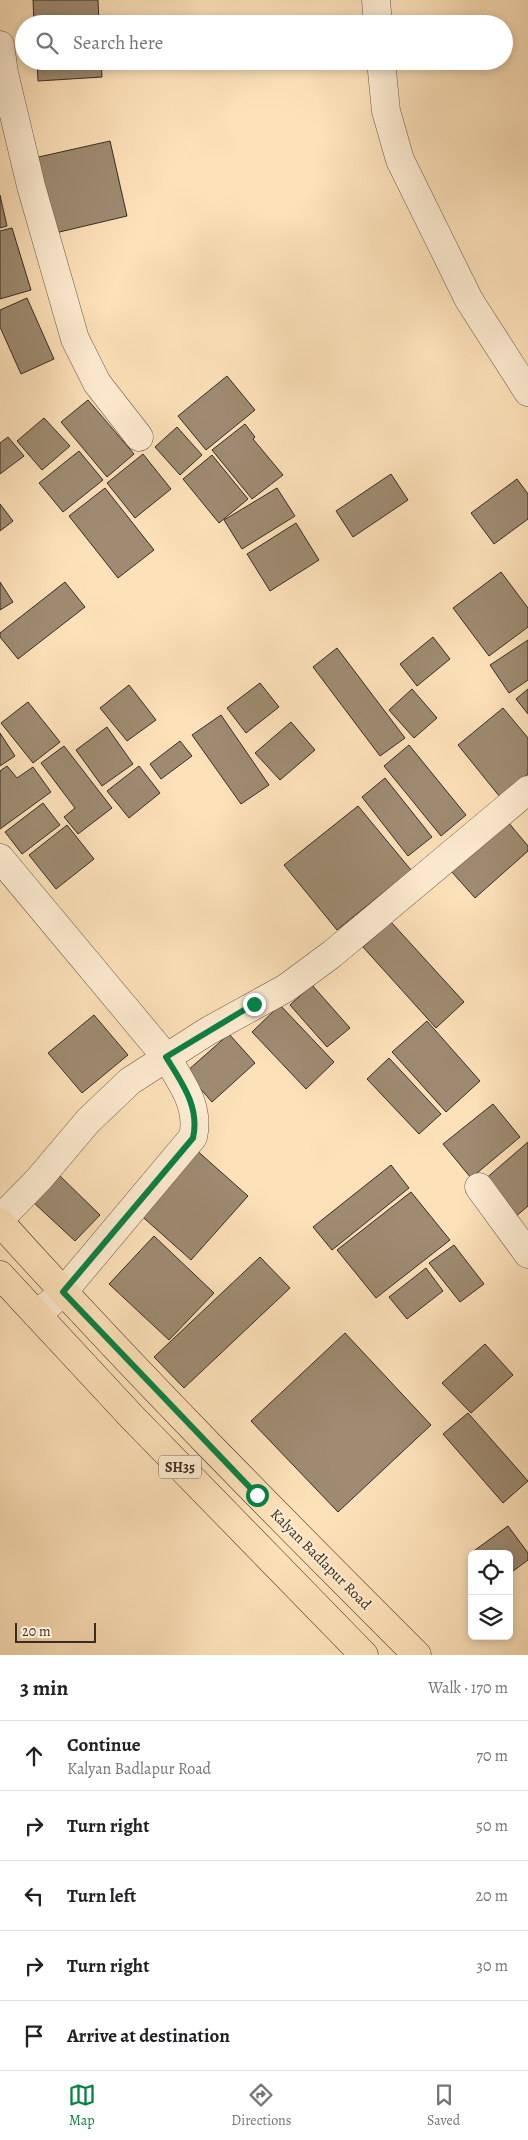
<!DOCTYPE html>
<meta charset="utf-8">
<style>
:root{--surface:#fff;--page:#f2f2f2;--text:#202124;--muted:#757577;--line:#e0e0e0;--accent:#0b8043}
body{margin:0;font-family:Alegreya,serif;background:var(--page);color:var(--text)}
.controls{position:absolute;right:15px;bottom:15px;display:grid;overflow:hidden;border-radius:8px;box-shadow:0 2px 8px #0003}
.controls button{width:45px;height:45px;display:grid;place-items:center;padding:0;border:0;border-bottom:1px solid var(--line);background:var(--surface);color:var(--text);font:25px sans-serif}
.scale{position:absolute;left:15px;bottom:12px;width:81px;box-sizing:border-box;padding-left:5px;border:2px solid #372d25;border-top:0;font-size:14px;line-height:18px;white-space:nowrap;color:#372d25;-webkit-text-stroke:4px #feecd2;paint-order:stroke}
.stop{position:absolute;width:15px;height:15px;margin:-11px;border:4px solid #0b8043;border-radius:50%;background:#fff}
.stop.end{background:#0b8043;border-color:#fff;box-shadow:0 1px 5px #0008}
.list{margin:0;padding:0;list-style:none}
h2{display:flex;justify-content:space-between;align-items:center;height:65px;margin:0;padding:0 20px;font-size:21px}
h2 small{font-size:16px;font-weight:400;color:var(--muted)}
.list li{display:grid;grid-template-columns:32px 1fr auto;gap:15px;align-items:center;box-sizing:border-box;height:70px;padding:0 20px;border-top:1px solid var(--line)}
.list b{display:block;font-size:19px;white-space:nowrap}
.list p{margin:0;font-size:16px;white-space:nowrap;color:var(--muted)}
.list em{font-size:16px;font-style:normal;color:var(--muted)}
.icon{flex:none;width:28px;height:28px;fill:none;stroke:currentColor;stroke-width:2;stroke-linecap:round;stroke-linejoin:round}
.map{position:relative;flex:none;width:528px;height:1655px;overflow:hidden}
.search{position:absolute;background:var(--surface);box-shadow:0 2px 8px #0003;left:15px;right:15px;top:15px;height:55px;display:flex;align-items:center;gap:12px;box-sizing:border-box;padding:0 18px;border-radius:28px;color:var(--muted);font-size:19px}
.sheet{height:415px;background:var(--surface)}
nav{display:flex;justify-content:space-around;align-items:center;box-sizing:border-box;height:70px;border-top:1px solid var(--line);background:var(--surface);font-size:14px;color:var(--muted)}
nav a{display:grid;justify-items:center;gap:2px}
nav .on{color:var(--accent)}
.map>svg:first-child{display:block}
.building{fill:#9e8b72;stroke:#372d25}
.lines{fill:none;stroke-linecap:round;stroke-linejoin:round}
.minor-casing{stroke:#685a4a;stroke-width:29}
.major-casing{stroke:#372d25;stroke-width:29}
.minor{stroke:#feecd2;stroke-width:28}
.major{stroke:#fde1b9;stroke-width:28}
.route{stroke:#0b8043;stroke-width:6}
.labels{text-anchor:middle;stroke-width:4;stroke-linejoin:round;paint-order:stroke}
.shield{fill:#feecd2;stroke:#736659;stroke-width:1}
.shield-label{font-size:14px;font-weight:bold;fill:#372d25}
.street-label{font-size:15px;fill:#372d25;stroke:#feecd2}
</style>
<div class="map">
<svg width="528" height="1655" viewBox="0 0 528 1655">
<rect width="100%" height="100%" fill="#fde1b9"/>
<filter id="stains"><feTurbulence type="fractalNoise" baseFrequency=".004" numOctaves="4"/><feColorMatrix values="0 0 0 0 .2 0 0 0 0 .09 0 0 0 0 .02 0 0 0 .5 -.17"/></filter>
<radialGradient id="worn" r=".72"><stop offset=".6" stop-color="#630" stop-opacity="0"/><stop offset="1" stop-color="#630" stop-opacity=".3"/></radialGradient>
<g class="building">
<path d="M33,0H98L99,24H34Z"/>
<path d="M37,61H101L102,77L38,81Z"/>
<path d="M110,141L127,216L51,234L34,158Z"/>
<path d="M0,195L7,226L0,228Z"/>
<path d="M12,228L31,290L0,299V231Z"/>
<path d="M27,298L54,359L21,374L0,327V310Z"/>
<path d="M227,376L255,410L206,450L178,416Z"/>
<path d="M88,400L134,454L107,477L61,422Z"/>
<path d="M44,418L70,446L42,470L17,441Z"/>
<path d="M245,424L255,437L253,439L283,475L252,499L212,450Z"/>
<path d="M177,427L202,455L180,475L155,447Z"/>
<path d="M8,437L24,456L0,474V443Z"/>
<path d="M79,451L103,480L63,512L39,483Z"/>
<path d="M143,454L171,489L135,518L107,483Z"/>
<path d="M212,455L248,499L219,523L183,479Z"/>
<path d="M391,474L408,500L353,537L336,511Z"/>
<path d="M517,479L528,494V519L494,544L471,513Z"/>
<path d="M105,488L154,550L118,578L69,516Z"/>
<path d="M277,488L295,516L242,549L224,520Z"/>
<path d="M0,504L13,521L0,531Z"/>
<path d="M296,523L319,560L270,591L247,554Z"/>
<path d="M501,572L528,608V627L489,656L453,608Z"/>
<path d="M0,582L13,602L0,610Z"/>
<path d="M65,582L85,607L18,659L0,637V633Z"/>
<path d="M433,637L450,659L417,686L400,664Z"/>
<path d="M528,640V680L509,693L490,665Z"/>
<path d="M337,648L405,738L380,756L313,667Z"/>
<path d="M260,683L279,707L246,733L227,708Z"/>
<path d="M129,685L156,720L127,741L100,708Z"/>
<path d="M412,689L437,718L414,738L389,710Z"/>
<path d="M528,689V714L516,699Z"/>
<path d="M28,702L60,742L33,763L1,723Z"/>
<path d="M503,708L528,738V774L500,797L458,745Z"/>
<path d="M221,715L269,785L241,804L192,735Z"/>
<path d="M291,722L315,750L280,780L255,753Z"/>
<path d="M107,727L133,764L102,786L76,750Z"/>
<path d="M0,733L15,756L0,766Z"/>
<path d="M180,741L192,756L161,779L150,764Z"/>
<path d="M409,745L466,815L441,836L384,766Z"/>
<path d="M64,746L112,808L78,834L64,817L75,808L41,763Z"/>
<path d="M7,766L17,778L33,767L51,792L0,829V771Z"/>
<path d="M139,766L160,793L129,818L107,791Z"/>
<path d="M385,778L432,837L408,856L362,797Z"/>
<path d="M43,803L60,825L22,854L5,832Z"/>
<path d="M358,806L411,870L337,930L284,865Z"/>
<path d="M508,822L528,846V851L475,898L451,871Z"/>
<path d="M67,825L94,859L56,889L29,855Z"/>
<path d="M391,922L464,1002L436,1028L363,947Z"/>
<path d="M312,985L350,1028L327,1047L290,1005Z"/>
<path d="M280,1005L334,1062L306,1089L252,1032Z"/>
<path d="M94,1015L128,1055L82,1093L48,1053Z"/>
<path d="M427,1021L480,1081L446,1112L392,1052Z"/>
<path d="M229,1034L255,1063L212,1102L186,1072Z"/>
<path d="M389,1058L441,1114L419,1134L367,1079Z"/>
<path d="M493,1104L520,1137L471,1178L443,1144Z"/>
<path d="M528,1142V1206L515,1217L483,1181Z"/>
<path d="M194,1148L248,1196L191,1260L136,1211Z"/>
<path d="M391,1165L409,1188L332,1250L313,1227Z"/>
<path d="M59,1175L100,1215L75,1241L33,1202Z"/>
<path d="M411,1192L450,1240L376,1298L337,1250Z"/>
<path d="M154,1236L214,1293L169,1340L109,1284Z"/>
<path d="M454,1245L484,1284L460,1302L429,1263Z"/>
<path d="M260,1257L290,1288L184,1388L154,1357Z"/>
<path d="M426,1268L443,1291L407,1319L389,1297Z"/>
<path d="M345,1333L431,1425L338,1512L251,1421Z"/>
<path d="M485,1344L513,1375L471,1413L442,1383Z"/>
<path d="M468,1413L528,1481L503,1503L443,1434Z"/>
<path d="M508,1526L528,1553V1560L509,1574V1554L471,1553Z"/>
</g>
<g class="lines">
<defs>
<g id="minor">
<path d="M376,0L378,24"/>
<path d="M0,45L4,73L31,186L75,339L97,383L139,437"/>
<path d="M381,61L386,111L400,160L469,300L528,392"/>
<path d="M0,858L166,1057C182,1083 200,1107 193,1137L63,1292L37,1315"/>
<path d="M479,1187L528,1254"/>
<path d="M0,1219L39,1179L88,1121L130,1081L208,1031L286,988L332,954L528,790"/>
</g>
<g id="major">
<path d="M0,1222C134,1371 275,1513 417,1655"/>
<path d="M0,1275L131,1416L364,1655"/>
</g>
</defs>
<use href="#minor" class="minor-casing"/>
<use href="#major" class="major-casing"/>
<use href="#minor" class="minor"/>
<use href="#major" class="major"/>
</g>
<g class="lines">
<path class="route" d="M254,1004L166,1057C182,1083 200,1107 193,1138L63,1292L257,1495"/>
</g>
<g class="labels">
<rect class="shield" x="159" y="1455.5" width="42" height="23" rx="4"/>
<g class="shield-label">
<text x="180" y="1472">SH35</text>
</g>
<g class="street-label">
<text transform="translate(321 1559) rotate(45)" y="5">Kalyan Badlapur Road</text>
</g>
</g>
<rect width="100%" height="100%" filter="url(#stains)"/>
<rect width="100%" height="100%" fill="url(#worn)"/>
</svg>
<div class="controls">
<button><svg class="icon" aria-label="locate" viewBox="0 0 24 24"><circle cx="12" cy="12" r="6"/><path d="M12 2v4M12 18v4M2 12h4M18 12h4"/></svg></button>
<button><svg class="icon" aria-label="layers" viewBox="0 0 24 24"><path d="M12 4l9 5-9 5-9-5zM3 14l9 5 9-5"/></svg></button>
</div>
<div class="scale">20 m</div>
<div class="stop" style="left:257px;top:1495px"></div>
<div class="stop end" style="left:254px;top:1004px"></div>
<div class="search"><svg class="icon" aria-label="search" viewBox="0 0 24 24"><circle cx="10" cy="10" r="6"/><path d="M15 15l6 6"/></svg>Search here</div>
</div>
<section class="sheet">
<h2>3 min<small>Walk · 170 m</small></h2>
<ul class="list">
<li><svg class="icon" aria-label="ahead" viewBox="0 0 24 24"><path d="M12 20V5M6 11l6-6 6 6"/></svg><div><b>Continue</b><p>Kalyan Badlapur Road</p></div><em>70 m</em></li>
<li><svg class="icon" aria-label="right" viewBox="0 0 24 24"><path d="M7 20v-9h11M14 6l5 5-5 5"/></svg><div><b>Turn right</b></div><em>50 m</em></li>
<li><svg class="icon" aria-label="left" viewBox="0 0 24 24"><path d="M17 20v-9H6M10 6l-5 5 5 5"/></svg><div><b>Turn left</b></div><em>20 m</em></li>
<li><svg class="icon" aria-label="right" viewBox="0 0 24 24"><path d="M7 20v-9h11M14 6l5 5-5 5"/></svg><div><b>Turn right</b></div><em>30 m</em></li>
<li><svg class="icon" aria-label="arrive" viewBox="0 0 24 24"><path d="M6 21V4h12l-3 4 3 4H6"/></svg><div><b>Arrive at destination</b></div></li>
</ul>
</section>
<nav>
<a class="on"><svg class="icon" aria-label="map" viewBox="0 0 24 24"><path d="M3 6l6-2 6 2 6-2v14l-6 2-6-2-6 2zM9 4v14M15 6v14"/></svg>Map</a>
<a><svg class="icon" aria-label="directions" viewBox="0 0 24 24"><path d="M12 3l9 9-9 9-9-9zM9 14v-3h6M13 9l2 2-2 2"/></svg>Directions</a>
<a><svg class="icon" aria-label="saved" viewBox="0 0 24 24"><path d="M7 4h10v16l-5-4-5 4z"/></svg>Saved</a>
</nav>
